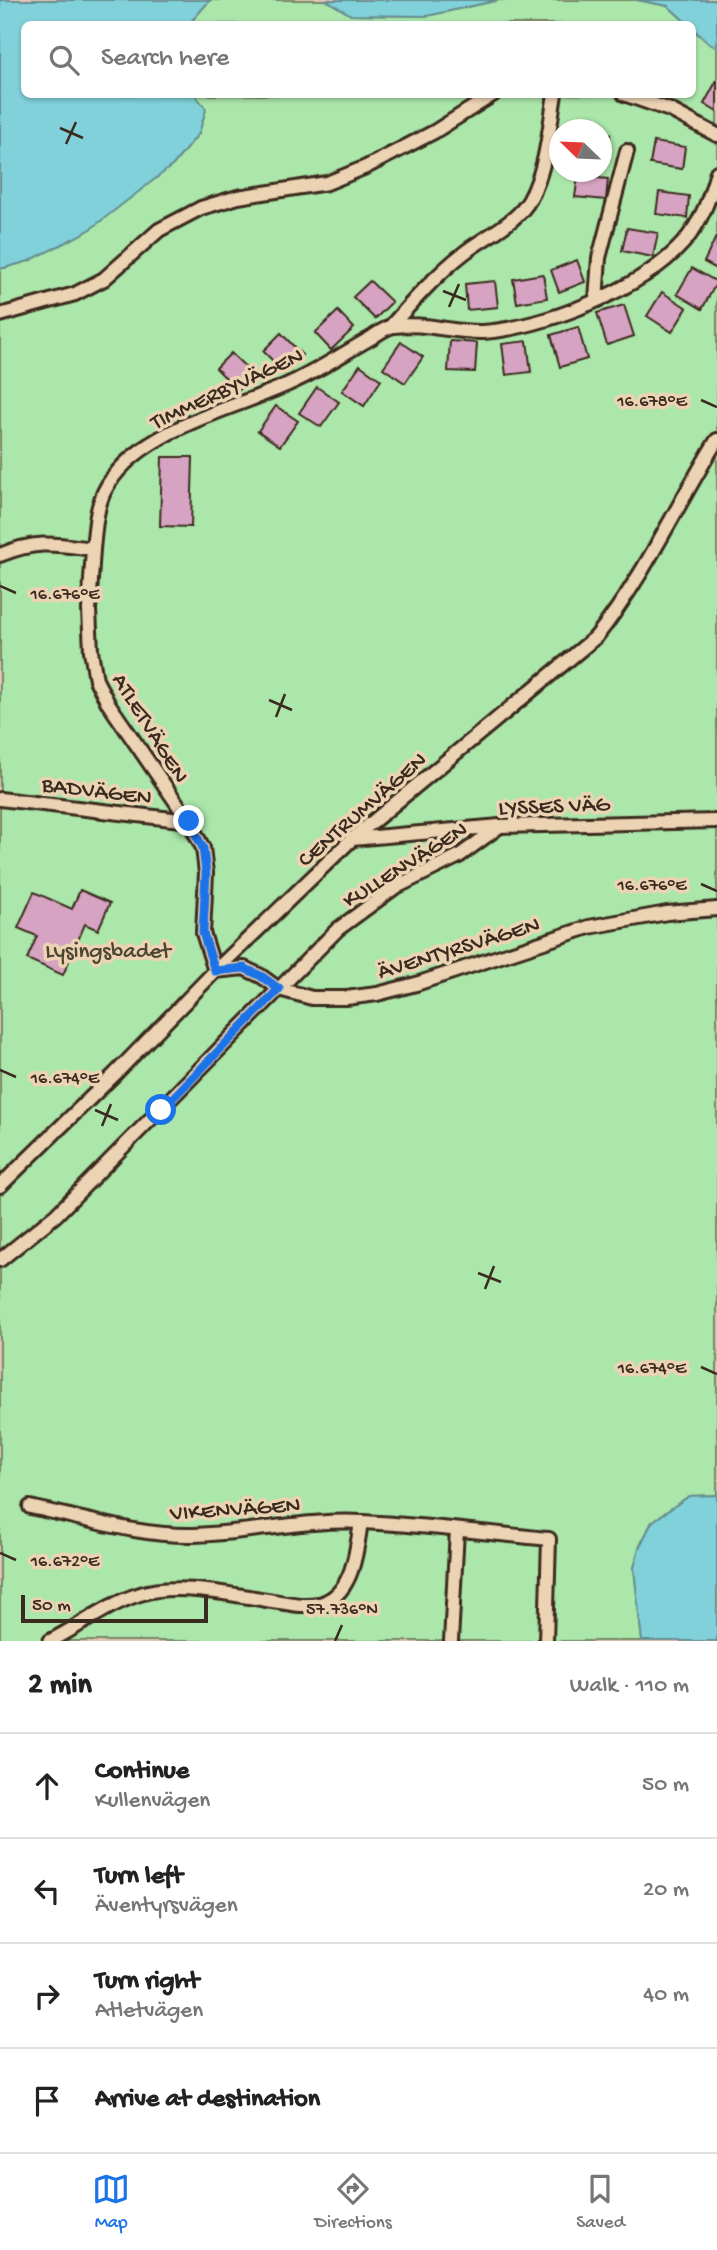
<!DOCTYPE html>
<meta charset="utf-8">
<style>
:root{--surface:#fff;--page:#f2f2f2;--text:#222;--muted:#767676;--line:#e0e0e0;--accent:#1a73e8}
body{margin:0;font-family:"Gochi Hand",sans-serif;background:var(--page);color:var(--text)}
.compass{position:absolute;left:549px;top:119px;width:63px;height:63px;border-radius:50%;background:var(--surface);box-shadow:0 2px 5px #0004;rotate:293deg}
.scale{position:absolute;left:21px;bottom:18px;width:187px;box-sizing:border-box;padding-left:7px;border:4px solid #3b2a1e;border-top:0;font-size:19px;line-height:24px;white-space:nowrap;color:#3b2a1e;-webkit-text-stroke:5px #ecd3b4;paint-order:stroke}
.stop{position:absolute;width:21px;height:21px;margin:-16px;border:5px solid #1a73e8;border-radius:50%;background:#fff}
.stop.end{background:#1a73e8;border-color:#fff;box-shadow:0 2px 7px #0008}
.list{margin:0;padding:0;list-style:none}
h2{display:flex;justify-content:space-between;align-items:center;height:91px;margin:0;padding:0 28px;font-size:30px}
h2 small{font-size:23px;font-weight:400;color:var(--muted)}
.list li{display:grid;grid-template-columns:46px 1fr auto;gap:21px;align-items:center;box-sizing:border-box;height:105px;padding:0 28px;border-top:2px solid var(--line)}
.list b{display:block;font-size:26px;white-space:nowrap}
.list p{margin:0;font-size:23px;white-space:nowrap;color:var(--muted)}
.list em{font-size:23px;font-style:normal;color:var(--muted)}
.icon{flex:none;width:38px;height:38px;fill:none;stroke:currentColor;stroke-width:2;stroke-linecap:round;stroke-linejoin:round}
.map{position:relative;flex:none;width:717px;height:1641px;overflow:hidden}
.search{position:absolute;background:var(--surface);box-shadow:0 2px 5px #0004;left:21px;right:21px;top:21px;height:77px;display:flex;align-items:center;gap:18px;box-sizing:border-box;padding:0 24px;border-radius:10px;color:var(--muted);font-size:26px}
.sheet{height:511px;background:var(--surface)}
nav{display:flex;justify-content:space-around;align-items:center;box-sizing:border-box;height:98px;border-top:2px solid var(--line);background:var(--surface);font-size:19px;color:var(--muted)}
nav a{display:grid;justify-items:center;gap:4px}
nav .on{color:var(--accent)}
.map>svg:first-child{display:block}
.green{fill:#abe6ab;stroke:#738864;stroke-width:2;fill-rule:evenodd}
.water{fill:#81d1db;stroke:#658e8f;stroke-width:2}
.building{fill:#d6a4c2;stroke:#3b2a1e;stroke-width:2}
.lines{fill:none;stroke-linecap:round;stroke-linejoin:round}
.lane-casing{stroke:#3b2a1e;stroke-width:18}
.lane{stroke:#ecd3b4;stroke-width:12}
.route{stroke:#1a73e8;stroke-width:9}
.ticks{fill:none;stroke:#3b2a1e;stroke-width:2.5}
.labels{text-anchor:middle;stroke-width:7;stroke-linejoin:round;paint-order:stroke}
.street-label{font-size:23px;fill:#3b2a1e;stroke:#ecd3b4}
.park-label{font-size:23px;fill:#4c4633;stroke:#ecd3b4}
.ticks-label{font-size:18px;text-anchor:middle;fill:#3b2a1e;stroke:#ecd3b4;stroke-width:7;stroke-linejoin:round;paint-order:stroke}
</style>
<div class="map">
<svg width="717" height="1641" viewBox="0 0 717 1641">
<rect width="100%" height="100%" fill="#e5c5b8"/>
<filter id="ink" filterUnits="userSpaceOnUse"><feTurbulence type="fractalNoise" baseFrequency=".0143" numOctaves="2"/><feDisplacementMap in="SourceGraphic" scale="14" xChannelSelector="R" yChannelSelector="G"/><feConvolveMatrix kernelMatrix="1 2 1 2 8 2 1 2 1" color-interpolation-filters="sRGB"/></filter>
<g filter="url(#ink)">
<g class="green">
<path d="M210,0H326L351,15L427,16L499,0H637L668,6L688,24H189Z"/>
<path d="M693,29L707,42L717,48V1495L689,1496L652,1522L639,1548L634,1568L642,1641H0V269L29,261L173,165L199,133L206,109L195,95L692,94ZM560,130H602V172H560Z"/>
</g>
<g class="water">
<path d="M0,0H210L189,24H24V94L195,95L206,109L199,133L173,165L88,231L29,261L0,269Z"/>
<path d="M326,0H499L427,16L351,15Z"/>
<path d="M637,0H717V48L707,42L693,29L692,24H688L668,6Z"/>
<path d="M717,1495V1641H642L634,1568L639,1548L652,1522L689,1496Z"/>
</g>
<g class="building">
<path d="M717,80V112L704,104Z"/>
<path d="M602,133L610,134L608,156H602Z"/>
<path d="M654,142L685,147L682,169L650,164Z"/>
<path d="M578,176L608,179L606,200L575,197Z"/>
<path d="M659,192L689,196L687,218L656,214Z"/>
<path d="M627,228L658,233L653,257L622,251Z"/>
<path d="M717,235V269L704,262Z"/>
<path d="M577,260L585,282L559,292L551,270Z"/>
<path d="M692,268L717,282L702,309L677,294Z"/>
<path d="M543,274L547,298L517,303L513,279Z"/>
<path d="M370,281L392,302L375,319L353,297Z"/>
<path d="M495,281L498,307L467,310L465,284Z"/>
<path d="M662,292L687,308L672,332L647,316Z"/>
<path d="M624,305L634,336L607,345L597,313Z"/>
<path d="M338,311L354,328L331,350L315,333Z"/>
<path d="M578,327L587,359L560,367L551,335Z"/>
<path d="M281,333L302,355L285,373L263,351Z"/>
<path d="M450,341L477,343L475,372L448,371Z"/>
<path d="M527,341L531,372L506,375L502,344Z"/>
<path d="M401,342L423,357L405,383L383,368Z"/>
<path d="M231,353L254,375L238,391L216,368Z"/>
<path d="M360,365L381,380L364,406L342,391Z"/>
<path d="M317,387L339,402L321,427L299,413Z"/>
<path d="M276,406L298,421L280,446L258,431Z"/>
<path d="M162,457H193L191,527L160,526Z"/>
<path d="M80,890L110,903L98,930L85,924L63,975L27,959L37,936L18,928L34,892L72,909Z"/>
</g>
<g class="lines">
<defs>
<g id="lane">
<path d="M624,94L670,110L717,135"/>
<path d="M596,300L599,258L627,151"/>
<path d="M0,315L75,294L104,279L159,230L201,208L238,197L327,183L366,167L434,132L494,94"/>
<path d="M391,326C414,300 437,274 464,253C484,237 517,223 530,199C547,167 549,129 555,94"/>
<path d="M93,549C95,530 96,509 104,492C135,428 239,409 297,380C322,368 346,352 371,338C377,334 386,327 394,326C424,322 454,333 483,332C544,328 642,289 683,243C701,223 710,198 717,172"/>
<path d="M0,555C37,540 54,544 93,549L89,610L91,651L96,680L108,703L189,821L203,848L206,873L203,933L215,971L244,968L261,976L279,989L312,998H346L377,994L416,984L589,927L667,913L717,909"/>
<path d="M0,799L189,821"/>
<path d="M352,839L500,826L717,821"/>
<path d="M0,1186L115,1074L215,971L352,839L596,637C645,576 676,506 717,440"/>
<path d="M0,1260L56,1215L338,929L394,888L459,856L500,826"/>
<path d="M30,1507C83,1518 138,1536 193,1535C250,1533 306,1519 363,1522C425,1525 487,1533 549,1539L546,1641"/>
<path d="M50,1641C80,1626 108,1604 140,1594C181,1580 256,1600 300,1605C309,1605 319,1606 327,1601C354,1588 357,1547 361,1522"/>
<path d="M451,1641L457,1530"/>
</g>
</defs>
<use href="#lane" class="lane-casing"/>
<use href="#lane" class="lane"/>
</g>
</g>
<g class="lines" filter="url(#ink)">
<path class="route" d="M161,1110L279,989L261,976L244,968L215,971L203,933L206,873L203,848L189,821"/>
</g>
<path class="ticks" d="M60,128L83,138M66,144L76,122M443,291L466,300M449,307L459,284M701,400L717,407M0,586L16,593M269,700L292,710M276,717L285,694M701,884L717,891M0,1070L16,1077M95,1110L118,1120M102,1126L111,1104M478,1273L501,1282M485,1289L494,1266M701,1367L717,1374M0,1553L16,1560M335,1641L342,1625"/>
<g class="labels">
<g class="street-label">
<text transform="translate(226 387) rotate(-25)" y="8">TIMMERBYVÄGEN</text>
<text transform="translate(152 727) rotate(58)" y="8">ATLETVÄGEN</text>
<text transform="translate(97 789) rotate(7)" y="8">BADVÄGEN</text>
<text transform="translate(554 804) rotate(-2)" y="8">LYSSES VÄG</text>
<text transform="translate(361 808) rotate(-41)" y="8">CENTRUMVÄGEN</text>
<text transform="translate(404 863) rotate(-32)" y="8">KULLENVÄGEN</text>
<text transform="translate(458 946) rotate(-17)" y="8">ÄVENTYRSVÄGEN</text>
<text transform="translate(235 1507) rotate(-4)" y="8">VIKENVÄGEN</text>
</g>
<g class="park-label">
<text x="108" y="957">Lysingsbadet</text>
</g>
</g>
<g class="ticks-label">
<text x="652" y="406">16.678°E</text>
<text x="65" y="599">16.676°E</text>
<text x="652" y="890">16.676°E</text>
<text x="65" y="1083">16.674°E</text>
<text x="652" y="1373">16.674°E</text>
<text x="65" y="1566">16.672°E</text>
<text x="342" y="1614">57.736°N</text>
</g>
</svg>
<svg class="compass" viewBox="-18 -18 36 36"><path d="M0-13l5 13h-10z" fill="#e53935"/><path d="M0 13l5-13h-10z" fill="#767676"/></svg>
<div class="scale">50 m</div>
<div class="stop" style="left:161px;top:1110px"></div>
<div class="stop end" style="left:189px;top:821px"></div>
<div class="search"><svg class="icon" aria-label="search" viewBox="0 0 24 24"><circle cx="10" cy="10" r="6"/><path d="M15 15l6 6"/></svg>Search here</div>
</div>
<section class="sheet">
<h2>2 min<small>Walk · 110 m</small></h2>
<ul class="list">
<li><svg class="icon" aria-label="ahead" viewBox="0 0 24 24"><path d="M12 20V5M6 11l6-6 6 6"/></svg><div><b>Continue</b><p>Kullenvägen</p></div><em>50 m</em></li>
<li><svg class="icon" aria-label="left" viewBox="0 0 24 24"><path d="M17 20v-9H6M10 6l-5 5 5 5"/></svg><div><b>Turn left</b><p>Äventyrsvägen</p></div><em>20 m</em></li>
<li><svg class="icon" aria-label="right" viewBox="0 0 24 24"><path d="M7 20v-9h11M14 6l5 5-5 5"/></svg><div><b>Turn right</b><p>Atletvägen</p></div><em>40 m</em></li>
<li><svg class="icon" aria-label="arrive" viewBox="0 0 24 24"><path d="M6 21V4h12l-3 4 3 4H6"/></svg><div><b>Arrive at destination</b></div></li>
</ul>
</section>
<nav>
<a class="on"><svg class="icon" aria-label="map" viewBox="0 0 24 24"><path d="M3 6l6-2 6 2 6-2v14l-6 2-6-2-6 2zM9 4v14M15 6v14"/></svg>Map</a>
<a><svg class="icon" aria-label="directions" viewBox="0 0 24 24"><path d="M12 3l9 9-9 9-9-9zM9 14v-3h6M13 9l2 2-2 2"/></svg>Directions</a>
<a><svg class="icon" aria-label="saved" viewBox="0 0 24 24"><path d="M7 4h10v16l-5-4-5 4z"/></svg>Saved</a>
</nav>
